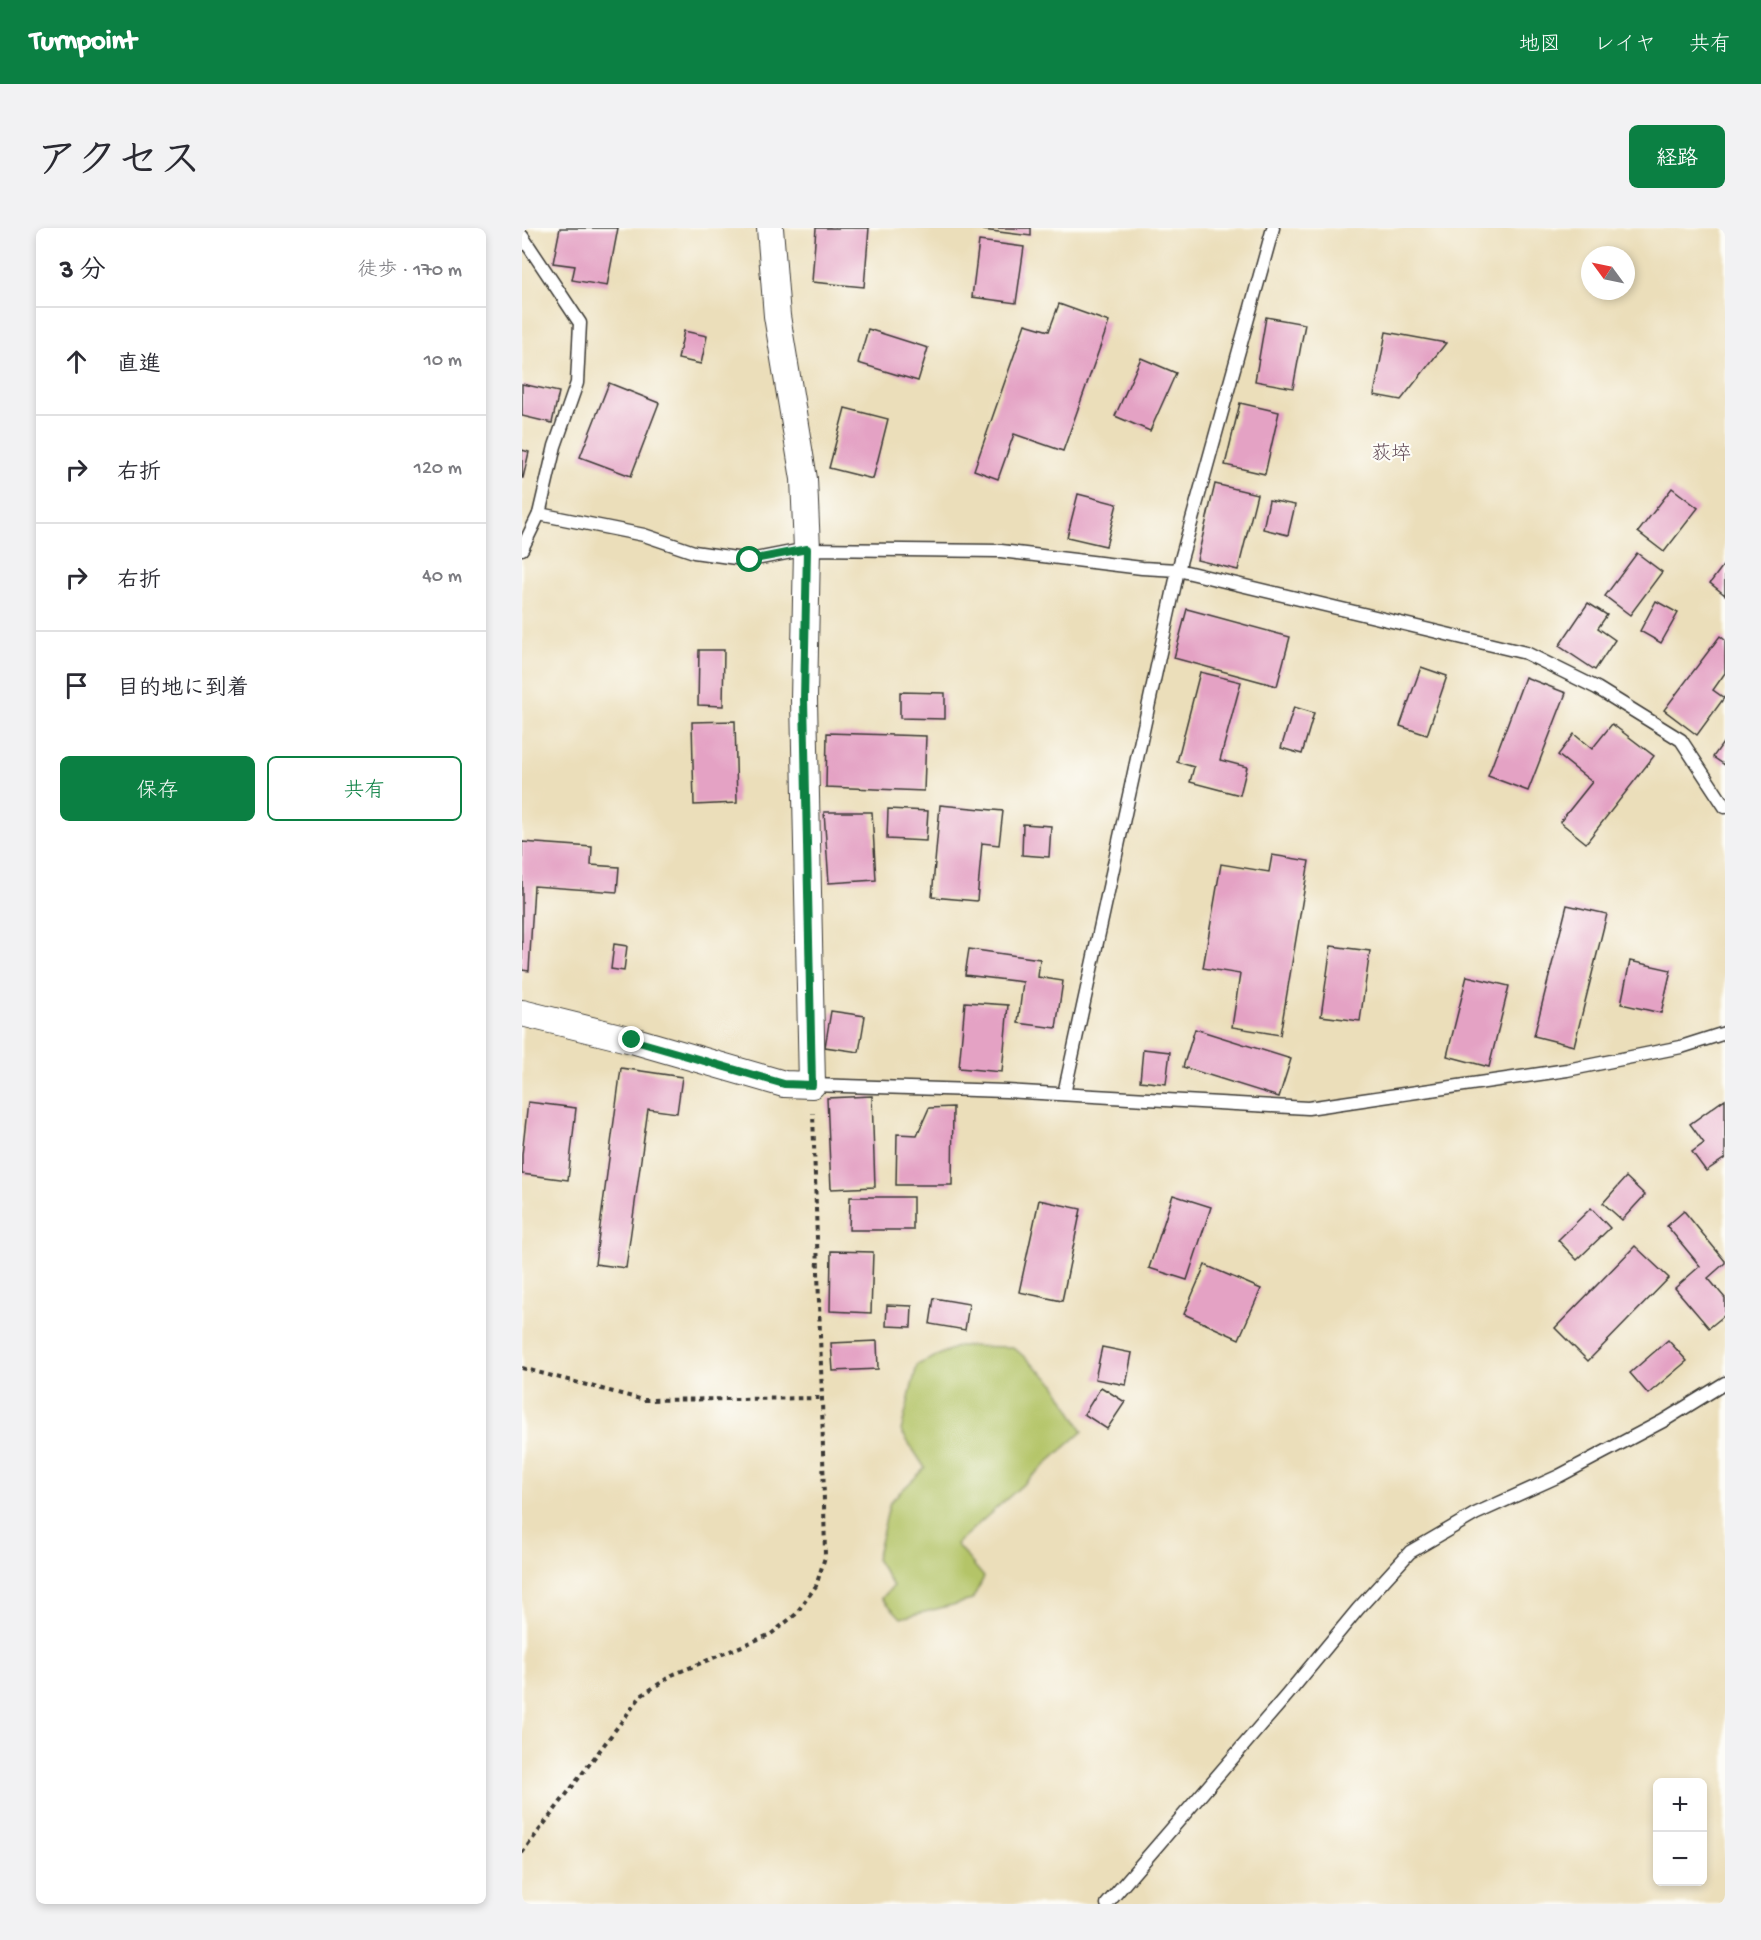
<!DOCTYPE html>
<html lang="ja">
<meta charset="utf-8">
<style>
:root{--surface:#fff;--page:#f2f2f3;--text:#2b2b33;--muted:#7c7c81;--line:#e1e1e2;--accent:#0b8043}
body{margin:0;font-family:"Gochi Hand","Klee One",sans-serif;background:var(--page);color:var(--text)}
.controls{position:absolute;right:18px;bottom:18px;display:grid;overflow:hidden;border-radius:9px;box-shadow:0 3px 9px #0003}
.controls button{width:54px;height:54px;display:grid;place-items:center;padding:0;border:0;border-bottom:2px solid var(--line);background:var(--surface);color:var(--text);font:30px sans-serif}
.compass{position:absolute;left:1059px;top:18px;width:54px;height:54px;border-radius:50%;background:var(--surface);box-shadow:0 3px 9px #0003;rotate:303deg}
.stop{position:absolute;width:18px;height:18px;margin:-14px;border:4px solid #0b8043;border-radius:50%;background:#fff}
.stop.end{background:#0b8043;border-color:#fff;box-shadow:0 2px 6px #0008}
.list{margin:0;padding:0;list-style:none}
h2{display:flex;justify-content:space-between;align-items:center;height:78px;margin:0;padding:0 24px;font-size:26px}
h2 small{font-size:20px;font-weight:400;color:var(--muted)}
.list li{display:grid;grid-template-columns:39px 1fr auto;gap:18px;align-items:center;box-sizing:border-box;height:108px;padding:0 24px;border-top:2px solid var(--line)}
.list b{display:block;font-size:22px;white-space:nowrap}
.list em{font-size:20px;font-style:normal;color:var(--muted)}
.actions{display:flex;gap:12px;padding:18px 24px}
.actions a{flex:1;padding:14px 0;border:2px solid var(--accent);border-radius:9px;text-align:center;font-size:21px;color:var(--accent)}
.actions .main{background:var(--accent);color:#fff}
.icon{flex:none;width:33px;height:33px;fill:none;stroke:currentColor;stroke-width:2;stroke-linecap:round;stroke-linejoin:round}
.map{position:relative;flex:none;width:1203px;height:1676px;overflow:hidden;border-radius:9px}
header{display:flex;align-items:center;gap:36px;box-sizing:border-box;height:84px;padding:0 30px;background:var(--accent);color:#fff}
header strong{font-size:28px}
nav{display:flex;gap:33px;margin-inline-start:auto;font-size:21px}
.intro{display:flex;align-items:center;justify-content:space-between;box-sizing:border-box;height:144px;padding:0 36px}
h1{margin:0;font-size:42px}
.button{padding:15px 27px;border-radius:9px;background:var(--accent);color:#fff;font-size:21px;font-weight:700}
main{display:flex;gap:36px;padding:0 36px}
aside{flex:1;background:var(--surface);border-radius:9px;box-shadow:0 3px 9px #0003}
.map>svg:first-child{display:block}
.green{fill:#b4c467;stroke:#687042;stroke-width:1.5}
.building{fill:#e4a2c4}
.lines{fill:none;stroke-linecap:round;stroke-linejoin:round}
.service-casing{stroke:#3b3934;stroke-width:15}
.minor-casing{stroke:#3b3934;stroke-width:28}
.path{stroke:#3b3934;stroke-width:4;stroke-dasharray:4.5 4.5;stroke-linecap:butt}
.service{stroke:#fff;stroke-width:12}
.minor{stroke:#fff;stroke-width:26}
.route{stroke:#0b8043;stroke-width:8}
.labels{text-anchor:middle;stroke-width:4.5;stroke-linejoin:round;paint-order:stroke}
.quarter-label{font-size:20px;fill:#624b57;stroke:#fdfcf7}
</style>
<header>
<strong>Turnpoint</strong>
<nav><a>地図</a><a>レイヤ</a><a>共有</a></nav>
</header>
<div class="intro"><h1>アクセス</h1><a class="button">経路</a></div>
<main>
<aside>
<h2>3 分<small>徒歩 · 170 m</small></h2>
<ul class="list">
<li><svg class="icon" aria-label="ahead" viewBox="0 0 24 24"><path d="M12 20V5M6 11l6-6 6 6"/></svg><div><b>直進</b></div><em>10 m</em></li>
<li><svg class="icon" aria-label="right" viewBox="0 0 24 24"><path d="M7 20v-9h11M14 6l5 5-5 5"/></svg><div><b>右折</b></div><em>120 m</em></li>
<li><svg class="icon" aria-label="right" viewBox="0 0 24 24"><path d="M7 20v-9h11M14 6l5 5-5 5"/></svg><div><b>右折</b></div><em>40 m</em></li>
<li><svg class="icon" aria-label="arrive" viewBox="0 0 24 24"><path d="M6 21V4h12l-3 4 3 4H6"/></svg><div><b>目的地に到着</b></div></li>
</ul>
<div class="actions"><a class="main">保存</a><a>共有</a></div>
</aside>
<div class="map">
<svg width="1203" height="1676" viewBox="0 0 1203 1676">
<rect width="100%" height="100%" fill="#fdfcf7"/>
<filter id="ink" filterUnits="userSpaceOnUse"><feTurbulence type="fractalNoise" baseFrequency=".0167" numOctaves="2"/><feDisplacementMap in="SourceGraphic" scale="12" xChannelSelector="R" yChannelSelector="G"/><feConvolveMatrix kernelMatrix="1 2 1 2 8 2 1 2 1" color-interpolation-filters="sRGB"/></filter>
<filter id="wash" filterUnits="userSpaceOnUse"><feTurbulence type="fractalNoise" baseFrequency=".008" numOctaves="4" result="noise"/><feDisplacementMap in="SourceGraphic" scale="24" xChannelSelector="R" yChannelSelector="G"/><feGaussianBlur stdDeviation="1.35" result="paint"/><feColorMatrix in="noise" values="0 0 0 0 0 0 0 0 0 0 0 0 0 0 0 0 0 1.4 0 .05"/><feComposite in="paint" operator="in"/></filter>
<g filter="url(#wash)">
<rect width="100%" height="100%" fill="#ebdeba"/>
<path class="green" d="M436,1118L491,1119L533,1156L561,1203L434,1316L462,1349L450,1372L379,1390L360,1370L371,1358L354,1331L368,1274L403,1240L379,1203L395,1137Z"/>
<g id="blocks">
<g class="building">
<path d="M38,0H96L85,58L50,52L53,38L31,35Z"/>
<path d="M294,0H347L342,59L290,54Z"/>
<path d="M461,0H509V8L461,2Z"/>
<path d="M457,13L502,19L494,75L450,69Z"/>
<path d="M537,76L587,94L541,223L492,206L476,251L452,242L503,96L527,103Z"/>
<path d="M744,89L783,96L771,160L733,153Z"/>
<path d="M346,101L406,120L396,153L336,135Z"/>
<path d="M162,103L185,108L179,136L156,131Z"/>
<path d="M864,104L924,115L879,172L852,167Z"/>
<path d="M619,130L654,145L628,203L593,188Z"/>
<path d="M87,155L137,175L109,248L58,229Z"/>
<path d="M0,156L37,164L30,195L0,188Z"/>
<path d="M718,175L757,184L743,246L703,237Z"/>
<path d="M323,180L366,191L351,251L307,240Z"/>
<path d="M0,222L7,224L1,250H0Z"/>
<path d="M693,256L735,266L716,342L675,332Z"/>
<path d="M1150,260L1176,280L1142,324L1116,304Z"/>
<path d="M556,266L595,276L584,318L545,309Z"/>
<path d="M747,272L773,277L766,307L741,301Z"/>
<path d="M1115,325L1140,344L1108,387L1083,368Z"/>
<path d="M1203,335V367L1188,355Z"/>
<path d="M1134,373L1156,385L1139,415L1118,403Z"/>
<path d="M1066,375L1085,387L1076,400L1093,412L1073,442L1037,418Z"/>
<path d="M665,381L768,409L755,458L652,430Z"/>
<path d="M1198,408L1203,412V445L1191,462L1202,470L1175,507L1142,482Z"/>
<path d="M177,422H202L201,478L176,477Z"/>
<path d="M899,439L925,448L905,507L878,498Z"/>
<path d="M678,444L719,454L698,532L725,539L718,567L668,554L672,539L655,534Z"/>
<path d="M1003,449L1044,465L1006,563L966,548Z"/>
<path d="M378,464L423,465V491L378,490Z"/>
<path d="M772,479L792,485L780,526L759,520Z"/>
<path d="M213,493L215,575L172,577L170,494Z"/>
<path d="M1090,496L1132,528L1064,615L1038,594L1070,554L1036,527L1052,506L1070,521Z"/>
<path d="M305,505L404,508L402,563L304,559Z"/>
<path d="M1203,512V537L1191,529Z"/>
<path d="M418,577L481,583L477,617L460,615L455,673L410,669Z"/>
<path d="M366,581L406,583L404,613L365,611Z"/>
<path d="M302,584H350L354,652L307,655Z"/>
<path d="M501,596L529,598L527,629L500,627Z"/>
<path d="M0,614L70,619L69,637L97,639L95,664L12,658L7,743L0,742Z"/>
<path d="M750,627L787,633L758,807L710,799L718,746L681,740L699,636L747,644Z"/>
<path d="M1045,677L1085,686L1052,818L1012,808Z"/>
<path d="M92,716L105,718L102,743L89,741Z"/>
<path d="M809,718L848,723L838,793L799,788Z"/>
<path d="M447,721L518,731L516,749L541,753L534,800L496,795L501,754L443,747Z"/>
<path d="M1108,733L1149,742L1139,785L1099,776Z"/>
<path d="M945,748L987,758L967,839L925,828Z"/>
<path d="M443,774L486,777L480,844L437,840Z"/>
<path d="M309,783L343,788L337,824L303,819Z"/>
<path d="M673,801L769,831L757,869L661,839Z"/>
<path d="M621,821L648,824L644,856L618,853Z"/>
<path d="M99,840L160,849L155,885L126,881L104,1040L73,1036Z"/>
<path d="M350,868L353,959L309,961L305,870Z"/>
<path d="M1203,871V930L1184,943L1170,924L1182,915L1168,896Z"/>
<path d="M6,874L54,880L46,952L0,946V927Z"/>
<path d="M431,879L430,957H374L375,906L395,907L407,880Z"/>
<path d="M1104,949L1123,967L1100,992L1081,975Z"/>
<path d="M651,967L689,979L665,1052L627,1040Z"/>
<path d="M328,969H391V1002H327Z"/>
<path d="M517,972L559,981L540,1073L497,1064Z"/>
<path d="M1069,980L1088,1000L1055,1032L1036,1012Z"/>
<path d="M1162,983L1203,1033V1035L1186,1050L1203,1070V1087L1187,1100L1153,1060L1178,1038L1145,998Z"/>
<path d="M1113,1018L1147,1050L1066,1133L1033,1100Z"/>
<path d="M309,1023L351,1024L349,1085L308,1083Z"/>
<path d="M683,1037L739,1061L717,1111L662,1086Z"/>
<path d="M412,1070L447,1076L443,1102L408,1096Z"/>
<path d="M365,1077L390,1078L389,1099L364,1098Z"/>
<path d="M1146,1112L1165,1133L1126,1166L1108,1145Z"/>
<path d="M355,1113L356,1141L311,1143L309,1115Z"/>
<path d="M580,1119L610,1125L604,1157L573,1151Z"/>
<path d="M579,1159L603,1174L585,1201L562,1186Z"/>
</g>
</g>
</g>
<g filter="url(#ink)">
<use href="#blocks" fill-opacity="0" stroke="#3b3934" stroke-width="1.5"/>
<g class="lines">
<defs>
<g id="service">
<path d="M0,8L58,95L55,155L33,218L17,286L0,321"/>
<path d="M17,286L122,307L172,324L228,332L285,321L479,323L620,340L656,342L1004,425L1075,460L1159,512L1203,579"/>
<path d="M290,857L484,863L786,880L1045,842L1159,819L1203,805"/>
<path d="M542,866L656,342L751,0"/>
<path d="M585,1676L765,1467L836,1381L888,1324L953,1286L1037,1248L1141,1193L1203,1155"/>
</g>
<path id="minor" d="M0,785L110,812L262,856L290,857L282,471L285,321L282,251L255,88L248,0"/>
</defs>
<use href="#service" class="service-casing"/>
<use href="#minor" class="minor-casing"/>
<g class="path">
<path d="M0,1140L122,1172L300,1170"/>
<path d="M0,1625L119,1468L150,1447L249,1406L273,1387L294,1358L303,1329L300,1170L291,885"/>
</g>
<use href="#service" class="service"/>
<use href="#minor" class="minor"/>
</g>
</g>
<g class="lines" filter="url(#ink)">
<path class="route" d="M110,812L262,856L290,857L282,471L285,321L228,332"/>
</g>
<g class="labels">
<g class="quarter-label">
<text x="869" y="231">荻埣</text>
</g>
</g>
</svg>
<div class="controls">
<button>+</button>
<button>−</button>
</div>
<svg class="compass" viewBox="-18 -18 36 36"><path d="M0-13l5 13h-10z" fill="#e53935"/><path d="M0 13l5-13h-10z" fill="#7c7c81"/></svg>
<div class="stop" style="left:228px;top:332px"></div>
<div class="stop end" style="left:110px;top:812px"></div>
</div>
</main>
